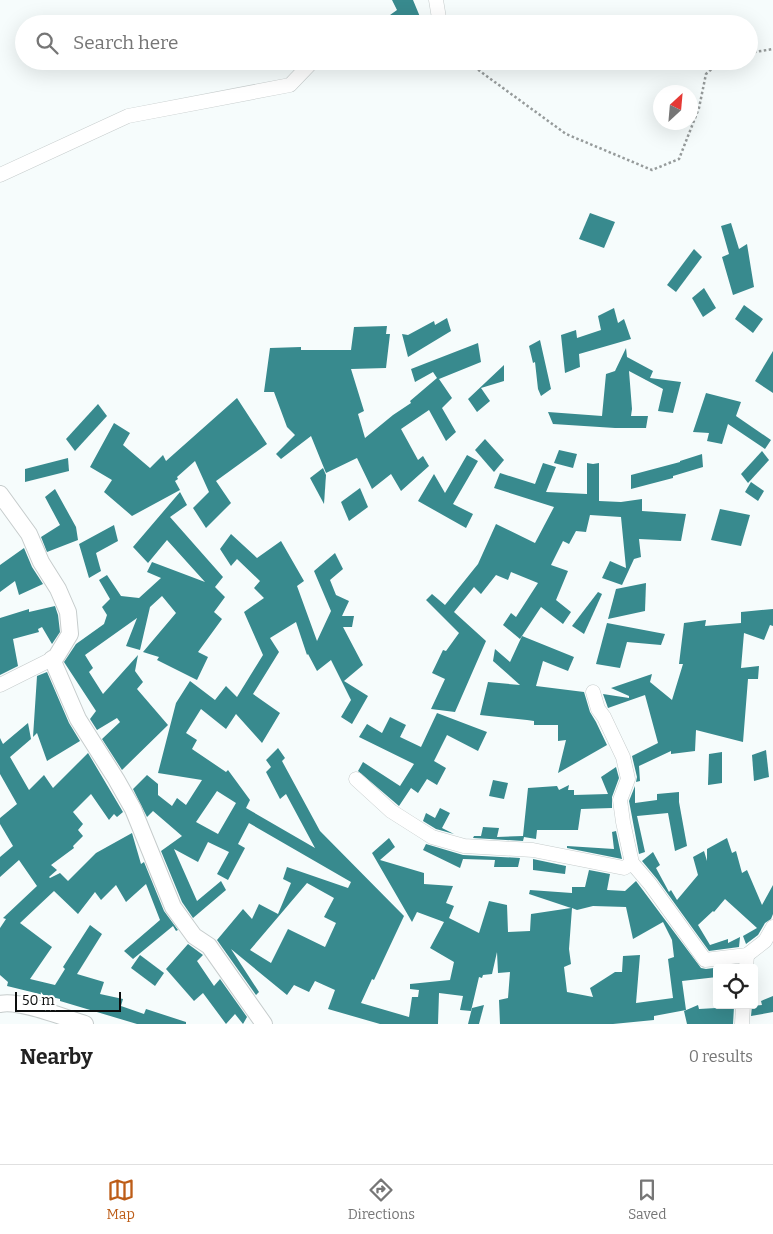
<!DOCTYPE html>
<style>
:root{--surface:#fff;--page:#f2f2f2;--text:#222;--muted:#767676;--line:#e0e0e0;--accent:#bd5d18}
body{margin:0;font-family:Bitter,serif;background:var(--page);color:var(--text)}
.controls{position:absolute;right:15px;bottom:15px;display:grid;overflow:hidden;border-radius:5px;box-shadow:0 5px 20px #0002}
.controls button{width:45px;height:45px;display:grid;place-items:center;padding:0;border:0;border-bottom:1px solid var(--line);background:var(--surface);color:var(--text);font:25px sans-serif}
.compass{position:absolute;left:653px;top:85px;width:45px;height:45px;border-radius:50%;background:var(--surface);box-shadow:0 5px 20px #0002;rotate:26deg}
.scale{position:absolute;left:15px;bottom:12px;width:106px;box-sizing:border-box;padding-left:5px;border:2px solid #0c0e0e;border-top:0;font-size:14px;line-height:18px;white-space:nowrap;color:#0c0e0e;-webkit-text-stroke:4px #fff;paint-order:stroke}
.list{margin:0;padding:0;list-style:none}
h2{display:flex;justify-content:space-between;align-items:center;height:65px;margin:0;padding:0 20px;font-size:21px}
h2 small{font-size:16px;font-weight:400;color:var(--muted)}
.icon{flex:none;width:28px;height:28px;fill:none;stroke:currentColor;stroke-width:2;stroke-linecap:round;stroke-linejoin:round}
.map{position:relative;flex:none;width:773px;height:1024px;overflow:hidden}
.search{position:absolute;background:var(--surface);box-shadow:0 5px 20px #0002;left:15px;right:15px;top:15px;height:55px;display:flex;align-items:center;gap:12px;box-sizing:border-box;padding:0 18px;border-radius:28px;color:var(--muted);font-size:19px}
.sheet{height:140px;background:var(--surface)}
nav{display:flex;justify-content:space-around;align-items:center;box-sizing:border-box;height:70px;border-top:1px solid var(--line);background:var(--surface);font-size:14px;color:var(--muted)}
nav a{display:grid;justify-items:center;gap:2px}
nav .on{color:var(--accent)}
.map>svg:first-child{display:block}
.building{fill:#388a8e;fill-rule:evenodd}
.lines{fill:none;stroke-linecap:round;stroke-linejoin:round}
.minor-casing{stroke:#c6cccc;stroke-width:15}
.tertiary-casing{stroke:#c6cccc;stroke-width:18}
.path{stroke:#969b9b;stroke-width:2.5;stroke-dasharray:2.5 2.5;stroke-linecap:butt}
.minor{stroke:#fff;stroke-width:14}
.tertiary{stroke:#fff;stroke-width:16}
</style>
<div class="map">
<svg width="773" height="1024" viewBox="0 0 773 1024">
<rect width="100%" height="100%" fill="#f6fcfc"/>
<g class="building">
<path d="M392,0H413L423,24H394L390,15L397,10Z"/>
<path d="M590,213L615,222L604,248L579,239Z"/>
<path d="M731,223L739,249L747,244L754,287L733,295L722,257L729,254L721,226Z"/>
<path d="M694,249L702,257L676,292L667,285Z"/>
<path d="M704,288L716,308L703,317L692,298Z"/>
<path d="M744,305L763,319L753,333L735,319Z"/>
<path d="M614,308L618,323L624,319L631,339L579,354L580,367L565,373L561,335L576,330L577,338L601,330L598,316Z"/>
<path d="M447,318L451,331L408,357L402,334L408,335L434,321L435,325Z"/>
<path d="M387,326L386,334H390L386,368L351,369L364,411L358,414L365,438L393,415L411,403L410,401L437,378L433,372L415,382L411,369L478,343L481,362L439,379L452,398L442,408L456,432L446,441L429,410L401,429L418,460L423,456L429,466L401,491L391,474L372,489L357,458L326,473L311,436L281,459L276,454L295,435L287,427L274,392H264L270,348L301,347V350H351L354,327Z"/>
<path d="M540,340L551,389L541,396L538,389L535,362L533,363L529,346Z"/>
<path d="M626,348L627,357L653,371L650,378L681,382L673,413L658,411L663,389L629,371L632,409L631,416H648L646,428H615L553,424L548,412L602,416L606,374L615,371Z"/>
<path d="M773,351V393L755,381Z"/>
<path d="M504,365V381L481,388L490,401L477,412L468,399Z"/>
<path d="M706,393L741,402L736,416L771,440L765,449L728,424L722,444L707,441L709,433L693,432Z"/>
<path d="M237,398L267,444L216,481L231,503L206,528L193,508L209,492L195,461L177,477L178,479L175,481L180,490L132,516L104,492L112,480L90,467L114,423L130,433L123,445L150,468L163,455L166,461Z"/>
<path d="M98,404L107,416L75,451L66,439Z"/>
<path d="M485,439L504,460L494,472L475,450Z"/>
<path d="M559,450L577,454L573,468L554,463Z"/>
<path d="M762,451L769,460L748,483L741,474Z"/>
<path d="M702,454L703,467L673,476V478L631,489V475L680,462V461Z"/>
<path d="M467,455L478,461L453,504L473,514L466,528L418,501L434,474L445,493Z"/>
<path d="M68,458L69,471L25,482V469Z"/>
<path d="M543,463L556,467L546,492L587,494V463L593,464L599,463V501L621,502L642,499V511L686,514L681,541L639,539L641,557L634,559L622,585L602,578L610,561L626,568L621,517L590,515L586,532L576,531L569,544L563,541L551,565L568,571L556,600L571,612L563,624L541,607L520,639L503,625L511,613L516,617L538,583L511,572L508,580L496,575L481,594L474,587L454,612L486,641L455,712L431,709L445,679L432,673L443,650L446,651L459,633L426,600L432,594L445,605L478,564L496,524L535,543L554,507L494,488L500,473L535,484Z"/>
<path d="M323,468L326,475L324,504L310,478Z"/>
<path d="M751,482L764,491L758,501L745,492Z"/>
<path d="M360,488L368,507L349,521L341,502Z"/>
<path d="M55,489L76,527L78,540L47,552L41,537L60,525L45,497Z"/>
<path d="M180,492L187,505L170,517L223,577L215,587L225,597L214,612L222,619L198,652L208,657L197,680L157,660L159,657L143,652L176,613L162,596L150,607L140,650L126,646L137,618L85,655L93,668L89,672L103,694L138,655L135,671L143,682L137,689L168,725L122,770L102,739L120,722L117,718L97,730L90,719L96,711L64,662L76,644L104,624L107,615L102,607L110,599L99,580L107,575L121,596L139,598L161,578L147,572L152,562L205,582L167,540L148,563L133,547Z"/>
<path d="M720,509L750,515L741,546L711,540Z"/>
<path d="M114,525L118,541L96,553L101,571L89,578L79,544Z"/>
<path d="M231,534L257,558L281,541L304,581L297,586L317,641L331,611L314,571L335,553L343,569L330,580L336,595L349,601L342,616H354L352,627H343L363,665L344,681L368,696L352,724L341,717L351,700L331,660L317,671L308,654L307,655L296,622L270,638L279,652L253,694L280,713L262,743L236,714L226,729L201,709L186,733L197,740L192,749L226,772L228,770L250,800L246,808L315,848L286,794L280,799L266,772L271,767L266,760L278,748L285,758L282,761L320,831L404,916L374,980L372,979L361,1003L409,1017L412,997H418L419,990L410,989V984L450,980L454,962L430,948L444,922L417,912L412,922L372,853L389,838L395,847L380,860L424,873V884L453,886L446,903L454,906L449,918L479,933L489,901L507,905L508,932L530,931L531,914L571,908L529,894L530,890L572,893V887H585L589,870L610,874L607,890L625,891L636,881L701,968L706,969L737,965V968H717V977L682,981L686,1010L654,1016V1020L613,1024H500L499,1000L508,998L510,972L498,973L497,952L492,974L483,975L482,978L479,977L471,1011L460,1010L463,996L439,993L438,1024H380L328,1009L335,990L315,981L309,992L294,985L287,995L231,949L259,992L256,995L217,940L243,909L252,919L259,904L278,914L291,883L283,879L287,867L348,888L351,882L249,823L238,844L245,848L228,880L217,874L229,852L208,842L198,862L174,849L197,901L221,881L226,890L193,918L182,902L161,851L182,836L153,811L147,817L133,789L147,775L158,784V795L172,806L177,798L186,805L202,780L158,773L176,703L190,681L215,700L226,686L237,697L263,655L244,612L264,598L254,588L260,581L237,559L231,566L220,549ZM217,791L236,803L218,834L196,822ZM307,883L334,898L324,917L336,923L325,947L288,929L271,963L250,950ZM593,906L626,907L633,939L663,922L672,940L674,957L668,959L673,998L636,1003L640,955L623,956L622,972H615L590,988L593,997L567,992L564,967L571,964L569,949L572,908L577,910Z"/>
<path d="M24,548L32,567L43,584L19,595L15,581L0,592V565Z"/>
<path d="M646,583L645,611L608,619L616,589Z"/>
<path d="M598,592L602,594L584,634L572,626Z"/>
<path d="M55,606L58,615L60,632L52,644L42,627L38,629L39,632L13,639L18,666L0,675V618L29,609V612Z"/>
<path d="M773,609V626L770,625L764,640L744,633L741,668L759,666L758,679H748L743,742L696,730L695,751L671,754V751L639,766L640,781L636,782L637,777L632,756L658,743L645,695L608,708L603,694L629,698V696L611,688L652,674L650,682L672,700L683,664H679L684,623L706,620L705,626L741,623V612Z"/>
<path d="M607,623L665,634L661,645L627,642L620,668L596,664Z"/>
<path d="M522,636L574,657L568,671L543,661L536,686L584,692L590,712L596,722L607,745L558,773L566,740L558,741V725H534V721L527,720L480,715L488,682L520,685L493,661L495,649L510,662Z"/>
<path d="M47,672L69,723L80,741L47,761L37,733L33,737L37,676Z"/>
<path d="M437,713L487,732L478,751L447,735L434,761L446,768L437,785L427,779L418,793L411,788L399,806L358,771L363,762L400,786L414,764L359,737L367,724L382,733L390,717L406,725L400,737L421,747Z"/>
<path d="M28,723L31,739L10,757L29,790L44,775L53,788L88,753L123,812L117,817L114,814L109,820L91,794L73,812L83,824L78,830L83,836L73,846L74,848L51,865L57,870L49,877L50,878L60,873L68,881L96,853L132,833L141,864L144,862L164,911L178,930L176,931L173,926L133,959L124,951L160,920L146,884L126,902L116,885L101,900L95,892L78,914L54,891L20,923L52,947L30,979L55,985L65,969L63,967L90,925L102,934L77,974L104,982L100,994L123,999L121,1006L144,1014L146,1009L186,1022V1024H137L60,1001V999L7,986L8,982L0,975V928L6,919L3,918L37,886L19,860L0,877V857L13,846L0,824V818L17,804L0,774V738L3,744Z"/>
<path d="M766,750L769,777L754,781L752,755Z"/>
<path d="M722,752V783L708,785L709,754Z"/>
<path d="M616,767L619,778L612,797V808L581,809L578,830H537L536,839L524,837L523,841L473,838L474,836H481L483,827L499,828L497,837L523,836L528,788L557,786L559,790L569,785L568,790H574V795L608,794L601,777Z"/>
<path d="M493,780L508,783L504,799L489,796Z"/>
<path d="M635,786V803L657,800V794L679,792V802L687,846L675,851L668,813L637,816L645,852L639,854L629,801Z"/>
<path d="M440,808L450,813L442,828L454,834L436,829L423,821L426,813L435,818Z"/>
<path d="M616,831L622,859L567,848V846L614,849L612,832Z"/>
<path d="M727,838L732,853L736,851L742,873L747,870L762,905L773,885V914L771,919L765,923L758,935L746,944L743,936L757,928L725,899L714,912L713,911L698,925L710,945L728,939V943L740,937L739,947L709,951L657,879L642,861L653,852L660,865L656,868L669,892L671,890L677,900L698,875L693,857L704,851L707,861V849Z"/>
<path d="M426,844L463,855L520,858L518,867H494L495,860L463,859L460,868L423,850Z"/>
<path d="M533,859L566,866L565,874L533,870Z"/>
<path d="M188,944L203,955L197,961L214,986L220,979L247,1017L243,1024L235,1014L226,1024L203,993L194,1001L166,969Z"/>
<path d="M140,955L164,973L155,986L131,968Z"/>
<path d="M773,996V1012L751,1016L752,1006L762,1005L761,1001Z"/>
<path d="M484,1005L479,1024H468L472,1008Z"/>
<path d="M698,1005L699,1009L734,1007L733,1024H687L684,1011Z"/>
</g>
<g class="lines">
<defs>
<g id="minor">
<path d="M436,0L440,24"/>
<path d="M0,175L128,116L290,85L313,61"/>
<path d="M0,685L52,659"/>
<path d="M593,692L598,709L604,717L623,757L628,779L620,800L623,822L632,863L650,884L705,960L747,955L765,941L773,927"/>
<path d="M356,779L391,811L432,837L464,846L533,850L624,868L632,863"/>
<path d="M746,968L747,955"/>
<path d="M742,1024L743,1005"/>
</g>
<g id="tertiary">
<path d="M0,494L29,534L41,562L58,589L68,612L70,634L56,657L52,659L78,719L116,779L133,809L173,907L194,936L209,946L264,1024"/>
<path d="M0,1004C18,999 65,1018 85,1024"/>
</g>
</defs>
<use href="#minor" class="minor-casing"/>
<use href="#tertiary" class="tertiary-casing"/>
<g class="path">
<path d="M749,53L773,49"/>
<path d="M466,61L566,134L652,170L679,159L699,108L706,74L721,61"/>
</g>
<use href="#minor" class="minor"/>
<use href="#tertiary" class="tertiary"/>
</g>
</svg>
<div class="controls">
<button><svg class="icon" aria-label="locate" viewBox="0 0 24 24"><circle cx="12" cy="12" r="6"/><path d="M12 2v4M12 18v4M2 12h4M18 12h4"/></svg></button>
</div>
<svg class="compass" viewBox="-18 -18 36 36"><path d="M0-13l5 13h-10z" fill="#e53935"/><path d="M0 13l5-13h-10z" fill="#767676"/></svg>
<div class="scale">50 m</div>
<div class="search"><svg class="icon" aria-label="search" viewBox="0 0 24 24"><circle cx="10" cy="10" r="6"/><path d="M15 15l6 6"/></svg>Search here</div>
</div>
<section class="sheet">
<h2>Nearby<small>0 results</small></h2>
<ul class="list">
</ul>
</section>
<nav>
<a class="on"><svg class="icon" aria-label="map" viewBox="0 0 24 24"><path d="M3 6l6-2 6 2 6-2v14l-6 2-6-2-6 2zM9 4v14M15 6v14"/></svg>Map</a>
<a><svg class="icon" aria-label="directions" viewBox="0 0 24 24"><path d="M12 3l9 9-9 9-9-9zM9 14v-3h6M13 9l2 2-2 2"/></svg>Directions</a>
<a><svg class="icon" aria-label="saved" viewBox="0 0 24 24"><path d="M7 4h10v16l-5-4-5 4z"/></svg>Saved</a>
</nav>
